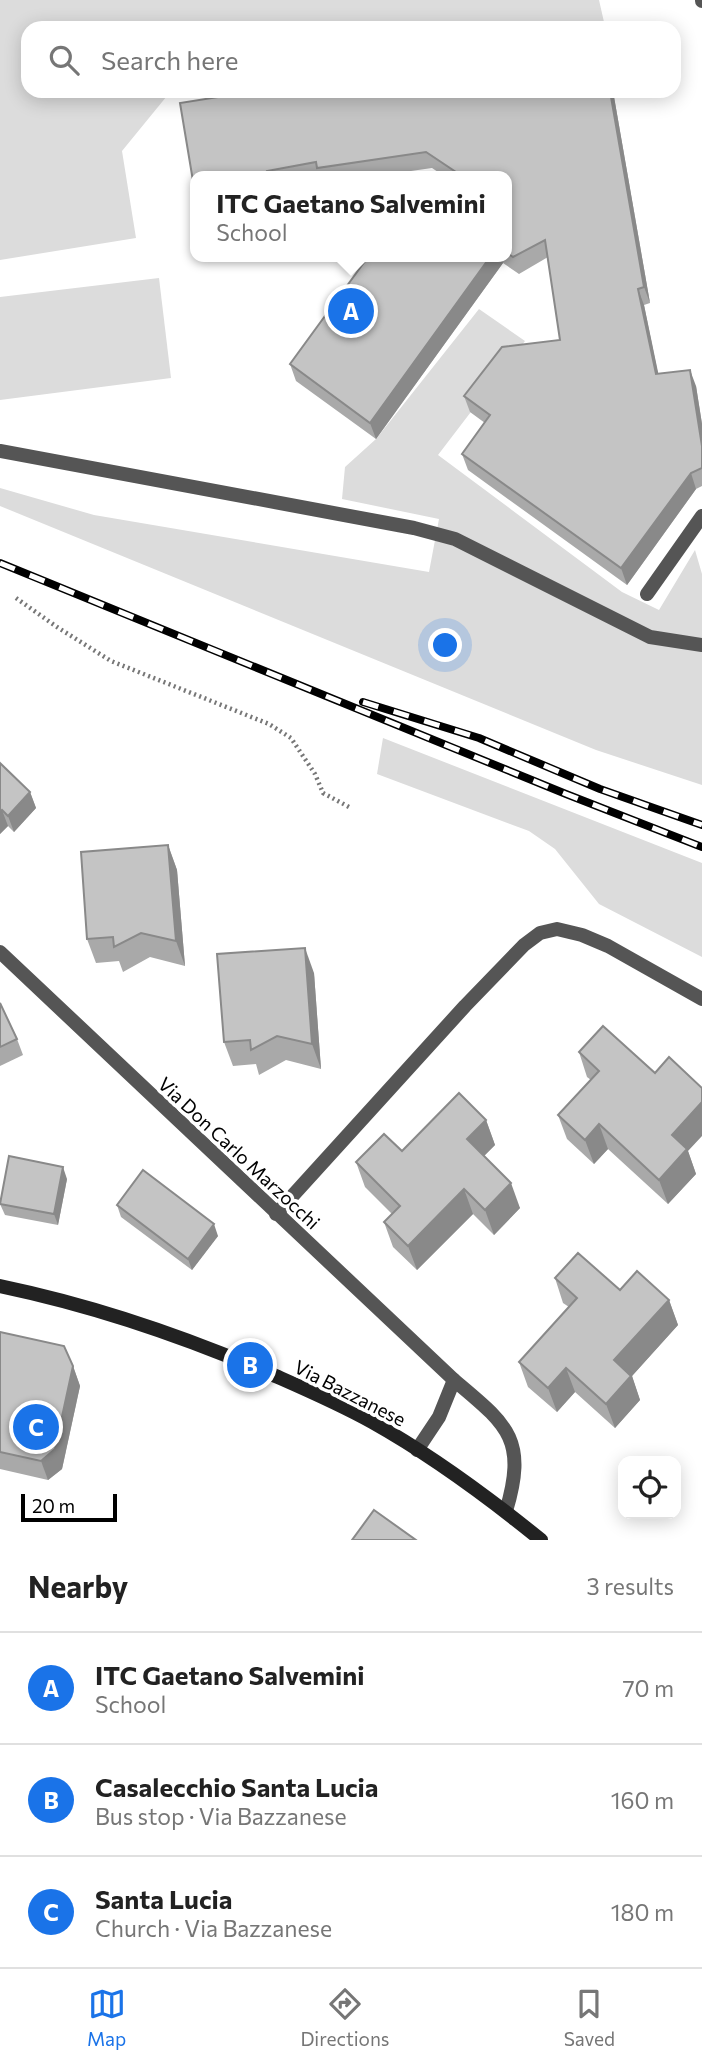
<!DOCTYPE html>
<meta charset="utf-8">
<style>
:root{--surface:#fff;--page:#f6f6f6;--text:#222;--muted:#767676;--line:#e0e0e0;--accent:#1a73e8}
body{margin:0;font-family:Commissioner,sans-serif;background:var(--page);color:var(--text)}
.controls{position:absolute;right:21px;bottom:21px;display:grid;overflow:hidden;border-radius:14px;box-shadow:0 4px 18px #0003}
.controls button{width:63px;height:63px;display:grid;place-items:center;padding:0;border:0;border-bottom:2px solid var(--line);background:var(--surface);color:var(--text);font:35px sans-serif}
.scale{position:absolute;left:21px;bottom:18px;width:96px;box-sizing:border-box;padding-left:7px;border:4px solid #000;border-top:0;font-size:19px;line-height:24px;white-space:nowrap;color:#000;-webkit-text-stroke:5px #fff;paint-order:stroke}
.you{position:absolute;left:446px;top:646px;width:24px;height:24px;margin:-18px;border:5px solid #fff;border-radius:50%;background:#1a73e8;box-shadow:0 0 0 10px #1a73e833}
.badge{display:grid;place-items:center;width:46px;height:46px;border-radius:50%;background:var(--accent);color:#fff;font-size:23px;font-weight:700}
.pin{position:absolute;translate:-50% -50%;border:4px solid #fff;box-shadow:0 2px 7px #0006}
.popup{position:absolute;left:190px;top:171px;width:322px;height:91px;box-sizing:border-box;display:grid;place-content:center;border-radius:14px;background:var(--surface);filter:drop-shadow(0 2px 5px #0005);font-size:23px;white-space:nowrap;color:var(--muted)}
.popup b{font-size:26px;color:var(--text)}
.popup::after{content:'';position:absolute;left:50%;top:100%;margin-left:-14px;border:14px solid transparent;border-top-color:var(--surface)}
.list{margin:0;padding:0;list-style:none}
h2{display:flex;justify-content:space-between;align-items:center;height:91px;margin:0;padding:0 28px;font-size:30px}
h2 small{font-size:23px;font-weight:400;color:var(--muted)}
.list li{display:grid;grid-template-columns:46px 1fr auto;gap:21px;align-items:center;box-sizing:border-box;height:112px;padding:0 28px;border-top:2px solid var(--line)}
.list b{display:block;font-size:26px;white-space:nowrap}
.list p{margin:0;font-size:23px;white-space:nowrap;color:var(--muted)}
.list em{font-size:23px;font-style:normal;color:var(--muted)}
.icon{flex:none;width:38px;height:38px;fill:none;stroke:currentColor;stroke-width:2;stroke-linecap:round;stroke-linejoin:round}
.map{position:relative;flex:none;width:702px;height:1540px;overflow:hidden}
.search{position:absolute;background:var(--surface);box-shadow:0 4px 18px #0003;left:21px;right:21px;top:21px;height:77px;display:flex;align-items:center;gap:18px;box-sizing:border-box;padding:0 24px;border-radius:21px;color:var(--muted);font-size:26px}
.sheet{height:427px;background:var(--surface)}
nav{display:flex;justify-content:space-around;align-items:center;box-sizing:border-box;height:98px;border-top:2px solid var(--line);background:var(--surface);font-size:19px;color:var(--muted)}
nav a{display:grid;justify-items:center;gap:4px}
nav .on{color:var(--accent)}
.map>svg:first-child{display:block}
.green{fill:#dcdcdc}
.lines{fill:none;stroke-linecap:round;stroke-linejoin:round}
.path{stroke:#777;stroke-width:4.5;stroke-dasharray:2 3.5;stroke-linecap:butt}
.service{stroke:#555;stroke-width:14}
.minor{stroke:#555;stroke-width:14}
.secondary{stroke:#222;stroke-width:14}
.rail-casing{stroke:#000;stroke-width:8}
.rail{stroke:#fff;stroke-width:5;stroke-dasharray:16;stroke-linecap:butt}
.wall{fill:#a9a9a9}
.shaded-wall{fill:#898989}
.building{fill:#c4c4c4;stroke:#898989;stroke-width:2}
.labels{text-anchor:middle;stroke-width:7;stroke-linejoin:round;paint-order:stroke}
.street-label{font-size:19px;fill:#000;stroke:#fff}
</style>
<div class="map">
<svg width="702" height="1540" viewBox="0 0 702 1540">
<rect width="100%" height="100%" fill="#fff"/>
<g class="green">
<path d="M0,0H599L604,22L567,28H28V91H171L122,151L136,238L0,260Z"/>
<path d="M159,278L171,378L0,400V297Z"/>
<path d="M479,309L525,341L438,455L622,592L659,610L695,550L702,574V785L596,750L0,506V488L94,515L429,572L439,519L342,499L345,467L376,439Z"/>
<path d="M383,738L702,863V957L599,904L555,849L529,831L377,774Z"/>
</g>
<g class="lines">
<path class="path" d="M16,598L57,627L111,661L269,724L291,738L315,774L323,793L349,807"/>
<g class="service">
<path d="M0,451L414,528L455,539L650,637L702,645"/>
<path d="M647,594L702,516"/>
</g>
<g class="minor">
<path d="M702,0V1"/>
<path d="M0,952L454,1380"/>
<path d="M276,1214L465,1006L524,945L540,933L557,929L582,935L608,946L702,999"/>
<path d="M417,1450L439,1417L454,1380C506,1424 528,1438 506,1511"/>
</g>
<path class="secondary" d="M0,1286C96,1306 181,1335 271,1374C305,1389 340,1404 372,1422C431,1455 488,1497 541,1540"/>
<defs>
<g id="rail">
<path d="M0,563L566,794L702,847"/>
<path d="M363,702L479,738L600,789L702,825"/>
</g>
</defs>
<use href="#rail" class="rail-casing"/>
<use href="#rail" class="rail"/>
</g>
<g class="wall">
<path d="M256,91H613L650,303L644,305L658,374L696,386L702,424V486L696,489L627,585L468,470L462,454L485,423L470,412L464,396L560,340L548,257L519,274L503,263L376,439L296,381L290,364L368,257H507V176H444L432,168L376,176H195Z"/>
<path d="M0,763L30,792L36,808L14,832L8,826L0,834Z"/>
<path d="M168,845L177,870L185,966L150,957L123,972L119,961L96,963L87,939Z"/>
<path d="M314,973L321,1069L286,1060L259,1075L256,1064L233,1066L224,1042Z"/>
<path d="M0,1003L17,1039L23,1055L0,1066Z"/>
<path d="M579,1052L688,1151L696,1174L668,1204L608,1149L594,1164L567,1139L558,1115L591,1080L587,1077Z"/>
<path d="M486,1120L495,1145L484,1156L520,1208L494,1235L473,1214L417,1270L393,1247L384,1222L392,1214L365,1187L356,1162L402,1151Z"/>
<path d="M67,1179L58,1225L5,1215L0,1204Z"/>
<path d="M117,1205L218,1236L192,1270L121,1217Z"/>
<path d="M555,1278L669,1300L678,1325L632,1376L640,1400L615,1428L575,1392L557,1412L528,1387L519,1362L569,1307L563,1303Z"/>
<path d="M0,1332L73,1366L80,1386L62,1469L48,1480L0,1469Z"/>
</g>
<g class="shaded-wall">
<path d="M610,91H613L650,303L644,287Z"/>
<path d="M490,257H501L503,263L376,439L370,423Z"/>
<path d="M638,289L644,305L662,391L656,374Z"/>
<path d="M690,370L696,386L702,424V446Z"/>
<path d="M691,473L696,489L627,585L621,568Z"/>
<path d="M30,792L36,808L14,832L8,816Z"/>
<path d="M2,810L8,826L0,834V812Z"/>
<path d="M168,845L177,870L185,966L176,941Z"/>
<path d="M305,948L314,973L321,1069L312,1044Z"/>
<path d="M702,1102V1136L688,1151L696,1174L668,1204L659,1180L672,1135Z"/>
<path d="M486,1120L495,1145L476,1164L467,1139Z"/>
<path d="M599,1124L608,1149L594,1164L585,1140Z"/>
<path d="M63,1167L67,1179L58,1225L54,1214Z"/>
<path d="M511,1183L520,1208L494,1235L485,1210Z"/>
<path d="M464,1189L473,1214L417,1270L408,1246Z"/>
<path d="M214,1224L218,1236L192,1270L188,1259Z"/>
<path d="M669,1300L678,1325L632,1376L640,1400L615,1428L606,1404L614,1360Z"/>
<path d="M73,1366L80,1386L62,1469L48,1480L41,1461Z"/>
<path d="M566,1368L575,1392L557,1412L548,1388Z"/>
</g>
<g class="building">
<path d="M256,91H610L644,287L638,289L656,374L690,370L702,446V468L691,473L621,568L462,454L490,415L464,396L502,347L560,340L545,240L513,257L507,253V176H462L426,152L317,168L316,162L267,171L268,176H195V193L180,103Z"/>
<path d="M368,257H490L370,423L290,364Z"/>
<path d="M0,763L30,792L8,816L2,810L0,812Z"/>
<path d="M168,845L176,941L141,933L114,947L113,937L87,939L81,852Z"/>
<path d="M305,948L312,1044L277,1036L251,1050L250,1040L224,1042L217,954Z"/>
<path d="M0,1003L17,1039L0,1047Z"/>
<path d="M603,1026L655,1073L669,1057L702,1088V1102L672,1135L687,1149L659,1180L599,1124L585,1140L558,1115L599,1071L579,1052Z"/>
<path d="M459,1093L486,1120L467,1139L511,1183L485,1210L464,1189L408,1246L384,1222L400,1206L356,1162L384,1134L402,1151Z"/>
<path d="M9,1156L63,1167L54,1214L0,1204Z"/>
<path d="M143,1170L214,1224L188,1259L117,1205Z"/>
<path d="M578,1253L620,1290L637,1271L669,1300L614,1360L631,1376L606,1404L566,1368L548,1388L519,1362L577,1298L555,1278Z"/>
<path d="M0,1332L64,1346L73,1366L55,1449L41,1461L0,1452Z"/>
<path d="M374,1510L416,1540H352Z"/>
</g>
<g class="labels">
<g class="street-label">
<text transform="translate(239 1153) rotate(43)" y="7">Via Don Carlo Marzocchi</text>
<text transform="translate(350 1393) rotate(27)" y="7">Via Bazzanese</text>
</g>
</g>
</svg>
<div class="controls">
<button><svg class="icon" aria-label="locate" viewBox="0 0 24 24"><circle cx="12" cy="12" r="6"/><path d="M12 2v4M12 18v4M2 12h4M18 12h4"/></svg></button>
</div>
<div class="scale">20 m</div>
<div class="you"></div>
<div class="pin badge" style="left:351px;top:311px">A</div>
<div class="popup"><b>ITC Gaetano Salvemini</b>School</div>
<div class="pin badge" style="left:250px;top:1365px">B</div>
<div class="pin badge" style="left:36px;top:1427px">C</div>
<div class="search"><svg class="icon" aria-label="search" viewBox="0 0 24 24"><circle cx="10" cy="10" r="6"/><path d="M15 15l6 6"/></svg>Search here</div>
</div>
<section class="sheet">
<h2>Nearby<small>3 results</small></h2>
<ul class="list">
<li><span class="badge">A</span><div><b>ITC Gaetano Salvemini</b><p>School</p></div><em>70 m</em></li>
<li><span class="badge">B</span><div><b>Casalecchio Santa Lucia</b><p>Bus stop · Via Bazzanese</p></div><em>160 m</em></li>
<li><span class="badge">C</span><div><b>Santa Lucia</b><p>Church · Via Bazzanese</p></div><em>180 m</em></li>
</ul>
</section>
<nav>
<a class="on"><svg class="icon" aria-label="map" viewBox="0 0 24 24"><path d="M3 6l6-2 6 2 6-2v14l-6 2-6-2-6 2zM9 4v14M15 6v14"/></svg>Map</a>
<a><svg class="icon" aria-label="directions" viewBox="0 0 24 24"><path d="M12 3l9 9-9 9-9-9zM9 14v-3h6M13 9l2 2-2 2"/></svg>Directions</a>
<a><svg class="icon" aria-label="saved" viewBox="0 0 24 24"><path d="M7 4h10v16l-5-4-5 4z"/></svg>Saved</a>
</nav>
